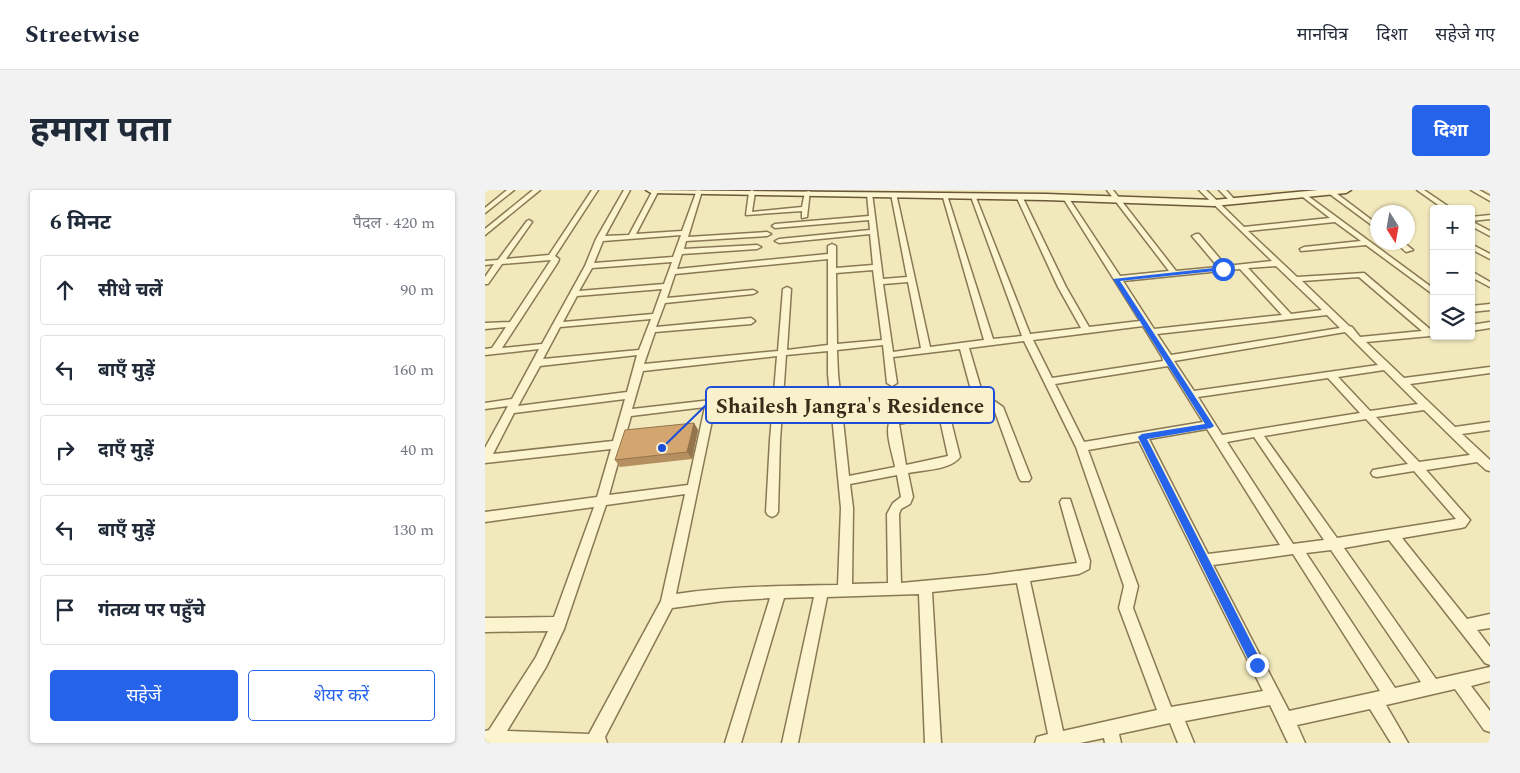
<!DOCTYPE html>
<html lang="hi">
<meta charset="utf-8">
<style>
:root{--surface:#fff;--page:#f2f2f3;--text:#1f2937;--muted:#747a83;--line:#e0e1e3;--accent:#2563eb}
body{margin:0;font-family:Spectral,"Noto Sans Devanagari",serif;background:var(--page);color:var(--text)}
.controls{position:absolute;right:15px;top:15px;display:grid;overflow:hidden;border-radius:5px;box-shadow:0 1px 4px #0004}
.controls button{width:45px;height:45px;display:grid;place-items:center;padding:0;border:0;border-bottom:1px solid var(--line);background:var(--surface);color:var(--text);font:25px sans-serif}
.compass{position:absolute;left:885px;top:15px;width:45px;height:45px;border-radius:50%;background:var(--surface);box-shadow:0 1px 4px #0004;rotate:169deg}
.stop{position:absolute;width:15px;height:15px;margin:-11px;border:4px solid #2563eb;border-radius:50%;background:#fff}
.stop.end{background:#2563eb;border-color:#fff;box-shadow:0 1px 5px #0008}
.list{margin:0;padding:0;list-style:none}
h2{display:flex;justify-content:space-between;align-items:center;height:65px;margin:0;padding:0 20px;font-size:21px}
h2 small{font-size:16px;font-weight:400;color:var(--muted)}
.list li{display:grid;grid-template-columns:32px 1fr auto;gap:15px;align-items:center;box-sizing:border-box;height:70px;margin:0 10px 10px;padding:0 10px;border:1px solid var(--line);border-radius:5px}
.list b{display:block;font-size:19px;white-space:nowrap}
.list em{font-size:16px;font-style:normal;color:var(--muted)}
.actions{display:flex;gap:10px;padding:15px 20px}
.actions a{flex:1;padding:11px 0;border:1px solid var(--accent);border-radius:5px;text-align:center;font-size:18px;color:var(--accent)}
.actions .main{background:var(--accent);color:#fff}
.icon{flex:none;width:28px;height:28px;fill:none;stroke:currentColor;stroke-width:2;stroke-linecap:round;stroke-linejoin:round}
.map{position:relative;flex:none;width:1005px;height:553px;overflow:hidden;border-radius:5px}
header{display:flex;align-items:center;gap:30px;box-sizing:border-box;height:70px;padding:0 25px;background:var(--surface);border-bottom:1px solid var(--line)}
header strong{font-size:24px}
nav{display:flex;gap:28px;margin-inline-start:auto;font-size:18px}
.intro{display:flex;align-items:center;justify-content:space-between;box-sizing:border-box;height:120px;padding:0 30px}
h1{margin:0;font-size:35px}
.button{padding:12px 22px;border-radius:5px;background:var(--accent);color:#fff;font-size:18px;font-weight:700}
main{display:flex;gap:30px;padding:0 30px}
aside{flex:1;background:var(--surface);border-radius:5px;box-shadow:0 1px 4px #0004}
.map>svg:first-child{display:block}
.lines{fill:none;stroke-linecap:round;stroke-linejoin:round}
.street-casing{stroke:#897854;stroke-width:3}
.secondary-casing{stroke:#6a5838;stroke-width:3}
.street{fill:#fbf4cf;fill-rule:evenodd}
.secondary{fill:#fbf4cf;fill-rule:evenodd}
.wall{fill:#b58f5f}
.shaded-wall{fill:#93744d}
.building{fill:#d2a66e;stroke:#93744d}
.route{fill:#2563eb}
.leader{fill:none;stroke:#1d4ed8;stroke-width:2}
.callout-dot{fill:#1d4ed8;stroke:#f8f1cb;stroke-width:2}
.callout{fill:#f8f1cb;stroke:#1d4ed8;stroke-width:2}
.callout-label{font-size:21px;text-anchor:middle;font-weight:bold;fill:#372c1a}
</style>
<header>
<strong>Streetwise</strong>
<nav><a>मानचित्र</a><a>दिशा</a><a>सहेजे गए</a></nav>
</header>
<div class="intro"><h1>हमारा पता</h1><a class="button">दिशा</a></div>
<main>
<aside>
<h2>6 मिनट<small>पैदल · 420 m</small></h2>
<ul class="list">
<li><svg class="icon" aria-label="ahead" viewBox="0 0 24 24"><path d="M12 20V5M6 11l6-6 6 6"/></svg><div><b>सीधे चलें</b></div><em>90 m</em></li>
<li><svg class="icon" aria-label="left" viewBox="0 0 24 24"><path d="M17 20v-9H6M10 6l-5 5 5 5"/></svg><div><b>बाएँ मुड़ें</b></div><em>160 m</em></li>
<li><svg class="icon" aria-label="right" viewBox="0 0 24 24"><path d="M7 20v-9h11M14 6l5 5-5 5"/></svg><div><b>दाएँ मुड़ें</b></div><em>40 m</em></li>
<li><svg class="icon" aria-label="left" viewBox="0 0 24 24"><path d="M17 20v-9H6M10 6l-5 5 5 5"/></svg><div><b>बाएँ मुड़ें</b></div><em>130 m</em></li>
<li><svg class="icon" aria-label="arrive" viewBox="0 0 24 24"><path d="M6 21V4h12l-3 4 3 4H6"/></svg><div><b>गंतव्य पर पहुँचे</b></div></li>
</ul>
<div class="actions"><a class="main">सहेजें</a><a>शेयर करें</a></div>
</aside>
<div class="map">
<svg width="1005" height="553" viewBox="0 0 1005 553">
<rect width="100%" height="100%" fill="#f1e8bb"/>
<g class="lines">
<defs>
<g id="street">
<path d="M22,0H29L0,23V18Z"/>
<path d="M48,0H55L0,45V39Z"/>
<path d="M107,0H113L70,66L74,69L73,72L17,158L57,154L100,76L111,49L139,0H145L120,46L144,45L168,0H174L151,44L197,41L212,0L217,1L203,47L282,42L286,44L282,46L201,51L199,59L272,55L276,57L272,59L197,64L192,79L343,64V56L347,54L351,56V78L388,75L385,44L294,53L290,51L294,49L385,40L384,30L290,38L287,36L290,34L384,26L382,4L387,3L398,89L422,87L406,4L411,3L445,157L499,150L457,4L462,5L508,149L537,146L485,4L490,5L545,144L596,138L573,97L531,6L532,5L537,6L581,97L604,137L655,131L578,8L579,7H583L635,86L684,81L622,0H628L691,81L733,77L707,46L711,44H714L741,76L787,71L714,0H721L759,37L845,28L814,4L819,3L949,99V105L881,55L816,61L815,59L819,57L876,51L850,32L763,41L812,87L879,83L946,140L949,139V145L945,146L881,152L919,188L1005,177V183L925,194L970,237L1005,232V240L977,244L1005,270V281L1001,280L992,272L941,280L985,330L980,337L976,338L917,348L982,429L1005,424V438L992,440L1005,457V475L1000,473L904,350L859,358L951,489L1005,477V491L986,496L1005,521V542L999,540L970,499L901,515L923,553H906L885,519L812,535L820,553H803L785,515L700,531L709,553H693L685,533L634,544L636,553H620L619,548L595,553H550L552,547L563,544L532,393L447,402L456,553H440L434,404L342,407L313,553H297L329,407L299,408L256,553H240L285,408L239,411L187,418L120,547L122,553H0V541L4,540L51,467L63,441L0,442V428L69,427L109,317L0,332V322L112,307L126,259L0,273V258L23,216L0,219V213L27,209L54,159L0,165V159L7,158L21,137L0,139V133L25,132L66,70L17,74L3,94H0V87L9,74L0,75V71L13,70L42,31L44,30L47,32L21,69L64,65ZM196,45L188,67L109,73L118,51ZM343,69V155L302,160L306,99L302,97L298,99L293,161L159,174L170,142L266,134L270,131L266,128L171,137L180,113L268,104L272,102L268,100L182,108L190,84ZM187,72L179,94L94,101L107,78ZM791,76L837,120L806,124L763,78ZM755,79L797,125L669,139L638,91ZM388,80L397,150L352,154L351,83ZM874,87L937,141L875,147L867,137L864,136L817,91ZM423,92L436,158L408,162L398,94ZM177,99L168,124L78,132L92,106ZM842,125L855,138L686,165L672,144ZM166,129L154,160L58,169L75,137ZM658,136L677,167L678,171L567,188L548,150ZM860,142L893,175L709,201L689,171ZM539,151L591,257L639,396L634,418L672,520L578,541L545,391L594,384L604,379L605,371L585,309H577L575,312L592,373L502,385L416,393L414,324L416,319L425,314L428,307L423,283C438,280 466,280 475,267L464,223L503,216L509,219L534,288L536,291H544L546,288L518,217L508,210L499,209L484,158ZM398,155L402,193L407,196L412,193L408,167L475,159L489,211L409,226C396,236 408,263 410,277L364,286L353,184L352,160ZM343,161V184L356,318L353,395C300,396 245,396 191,404L230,216L253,213L258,210L253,207L147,219L158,181L292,166L285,250L281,322L283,325L287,327L291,325L293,322L295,250L301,165ZM152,165L142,202L33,216L55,176ZM683,176L718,232L599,252L570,194ZM899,180L933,214L885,221L853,187ZM843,188L875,223L737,245L713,207ZM140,209L128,251L8,264L29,223ZM220,217L203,295L124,305L146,226ZM939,220L985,265L934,272L891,227ZM454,225L463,266L421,275L414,234ZM881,229L923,274L888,280L886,283L888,286L892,287L929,281L971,329L852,348L779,246ZM722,239L795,355L723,364L664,249ZM769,247L839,350L808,354L742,252ZM654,251L778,501L686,517L648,418L653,396L603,260ZM412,285L416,307L408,313L402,324L403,393L367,394L368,318L365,294ZM200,304L176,411L104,544L22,541L61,477L79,439L121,315ZM846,360L936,492L910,498L821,363ZM808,364L895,501L804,521L728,375Z"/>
<path d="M267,0L270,2L267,22L317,17L320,2L325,1L322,27L317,28V21L261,25L264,2Z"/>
<path d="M734,0H741L751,11V13H747Z"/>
<path d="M842,0H847L892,34V39L842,2Z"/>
<path d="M932,0H939L967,19H959Z"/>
<path d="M986,0H994L1005,6V11Z"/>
<path d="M1005,25V29L986,31L1005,41V46L986,36V27Z"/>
<path d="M910,52H918L928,60L921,62Z"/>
<path d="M986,54L1005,64V69L986,59Z"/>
<path d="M986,81L1005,92V97L986,87Z"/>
<path d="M1005,114V120L986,122V116Z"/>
<path d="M1005,132V138L986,141V135Z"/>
</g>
<path id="secondary" d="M161,0L561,4L729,10L833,0H866L861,3L729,16L561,10L166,3Z"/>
</defs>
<use href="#street" class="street-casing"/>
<use href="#secondary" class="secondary-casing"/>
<use href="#street" class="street"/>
<use href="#secondary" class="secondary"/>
</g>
<path class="wall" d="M209,233L213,240L207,269L135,277L130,270Z"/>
<path class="shaded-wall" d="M209,233L213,240L207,269L202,262Z"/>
<path class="building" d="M209,233L202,262L130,270L140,240Z"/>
<path class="route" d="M738,77L740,80L635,91L729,236L726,238L662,249L776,471L777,475L772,480L768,479L653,247L657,244L720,234L628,89Z"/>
<path class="leader" d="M177 258L221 215"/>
<circle class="callout-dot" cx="177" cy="258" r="5"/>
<rect class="callout" x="221" y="197" width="288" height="36" rx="5"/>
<g class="callout-label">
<text x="365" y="223">Shailesh Jangra's Residence</text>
</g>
</svg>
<div class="controls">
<button>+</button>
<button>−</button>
<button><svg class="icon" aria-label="layers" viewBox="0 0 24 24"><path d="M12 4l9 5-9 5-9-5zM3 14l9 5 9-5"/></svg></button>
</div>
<svg class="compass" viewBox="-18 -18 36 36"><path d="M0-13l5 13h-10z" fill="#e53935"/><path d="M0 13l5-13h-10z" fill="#747a83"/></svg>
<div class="stop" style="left:738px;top:79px"></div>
<div class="stop end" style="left:772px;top:475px"></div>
</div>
</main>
